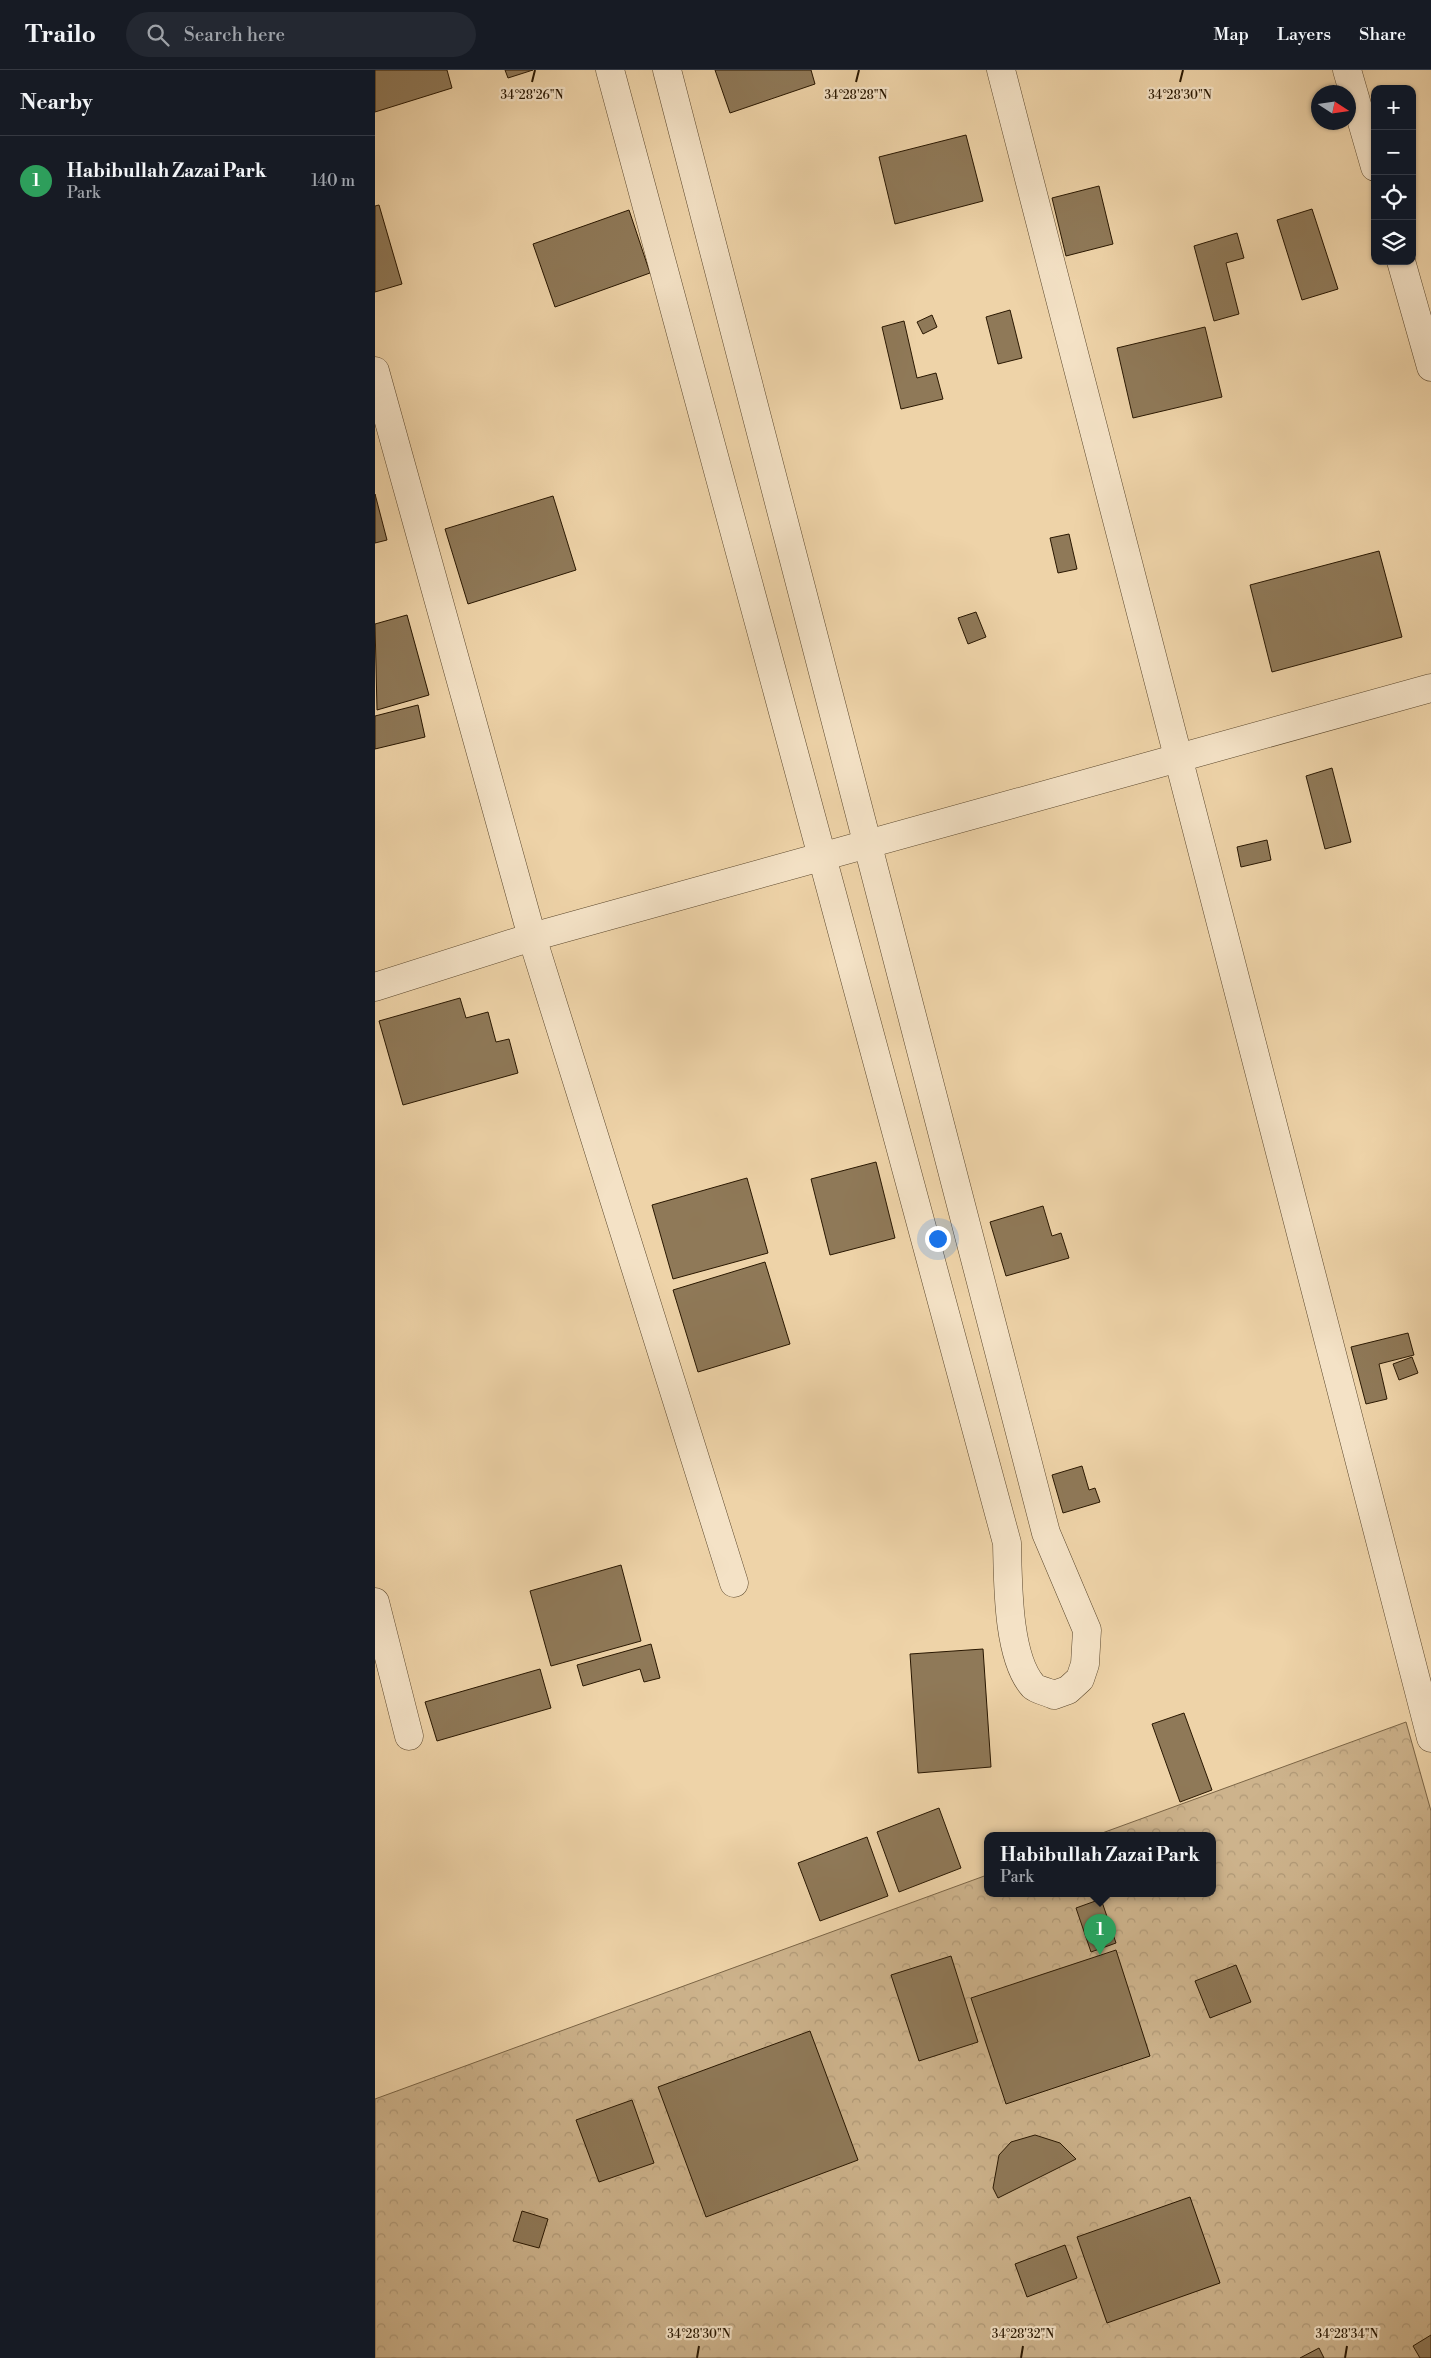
<!DOCTYPE html>
<meta charset="utf-8">
<style>
:root{--surface:#171b24;--page:#242831;--text:#f1f3f6;--muted:#9ea1a6;--line:#363941;--accent:#7c3aed}
body{margin:0;font-family:"Libre Bodoni",serif;background:var(--page);color:var(--text)}
.controls{position:absolute;right:15px;top:15px;display:grid;overflow:hidden;border-radius:10px;box-shadow:0 1px 4px #0004}
.controls button{width:45px;height:45px;display:grid;place-items:center;padding:0;border:0;border-bottom:1px solid var(--line);background:var(--surface);color:var(--text);font:25px sans-serif}
.compass{position:absolute;left:936px;top:15px;width:45px;height:45px;border-radius:50%;background:var(--surface);box-shadow:0 1px 4px #0004;rotate:102deg}
.you{position:absolute;left:562px;top:1168px;width:18px;height:18px;margin:-12px;border:4px solid #fff;border-radius:50%;background:#1a73e8;box-shadow:0 0 0 8px #1a73e833}
.badge{display:grid;place-items:center;width:32px;height:32px;border-radius:50%;background:var(--accent);color:#fff;font-size:16px;font-weight:700}
.pin{position:absolute;translate:-50% -41px;filter:drop-shadow(0 1px 2px #0008)}
.pin::after{content:'';position:absolute;top:26px;width:18px;height:15px;background:inherit;clip-path:polygon(0 0,100% 0,50% 100%)}
.popup{position:absolute;left:609px;top:1762px;width:232px;height:65px;box-sizing:border-box;display:grid;place-content:center;border-radius:10px;background:var(--surface);filter:drop-shadow(0 1px 4px #0005);font-size:16px;white-space:nowrap;color:var(--muted)}
.popup b{font-size:19px;color:var(--text)}
.popup::after{content:'';position:absolute;left:50%;top:100%;margin-left:-10px;border:10px solid transparent;border-top-color:var(--surface)}
.list{margin:0;padding:0;list-style:none}
h2{display:flex;justify-content:space-between;align-items:center;height:65px;margin:0;padding:0 20px;font-size:21px}
h2 small{font-size:16px;font-weight:400;color:var(--muted)}
.list li{display:grid;grid-template-columns:32px 1fr auto;gap:15px;align-items:center;box-sizing:border-box;height:90px;padding:0 20px;border-top:1px solid var(--line)}
.list b{display:block;font-size:19px;white-space:nowrap}
.list p{margin:0;font-size:16px;white-space:nowrap;color:var(--muted)}
.list em{font-size:16px;font-style:normal;color:var(--muted)}
.icon{flex:none;width:28px;height:28px;fill:none;stroke:currentColor;stroke-width:2;stroke-linecap:round;stroke-linejoin:round}
.map{position:relative;flex:none;width:1056px;height:2288px;overflow:hidden}
header{display:flex;align-items:center;gap:30px;box-sizing:border-box;height:70px;padding:0 25px;background:var(--surface);border-bottom:1px solid var(--line)}
header strong{font-size:24px}
nav{display:flex;gap:28px;margin-inline-start:auto;font-size:18px}
.search{width:350px;height:45px;background:var(--page);display:flex;align-items:center;gap:12px;box-sizing:border-box;padding:0 18px;border-radius:28px;color:var(--muted);font-size:19px}
main{display:flex}
aside{flex:1;background:var(--surface)}
.map>svg:first-child{display:block}
.park{fill:url(#park-crowns);stroke:#7b6546}
.building{fill:#8f7958;stroke:#291701}
.lines{fill:none;stroke-linecap:round;stroke-linejoin:round}
.street-casing{stroke:#5a462b;stroke-width:29}
.street{stroke:#f4e2c6;stroke-width:28}
.ticks{fill:none;stroke:#291701;stroke-width:2}
.ticks-label{font-size:12px;text-anchor:middle;fill:#291701;stroke:#f4e2c6;stroke-width:4.5;stroke-linejoin:round;paint-order:stroke}
</style>
<header>
<strong>Trailo</strong>
<div class="search"><svg class="icon" aria-label="search" viewBox="0 0 24 24"><circle cx="10" cy="10" r="6"/><path d="M15 15l6 6"/></svg>Search here</div>
<nav><a>Map</a><a>Layers</a><a>Share</a></nav>
</header>
<main>
<aside>
<h2>Nearby<small></small></h2>
<ul class="list">
<li><span class="badge" style="background:#2e9e5b">1</span><div><b>Habibullah Zazai Park</b><p>Park</p></div><em>140 m</em></li>
</ul>
</aside>
<div class="map">
<svg width="1056" height="2288" viewBox="0 0 1056 2288">
<defs>
<pattern id="park-crowns" width="20" height="18" patternUnits="userSpaceOnUse" patternTransform="scale(1.25)"><rect width="20" height="18" fill="#cdb38c"/><path d="M2 6a3 3 0 1 1 6 0M12 15a3 3 0 1 1 6 0" fill="none" stroke="#b09977"/></pattern>
</defs>
<rect width="100%" height="100%" fill="#eed3a8"/>
<filter id="stains"><feTurbulence type="fractalNoise" baseFrequency=".004" numOctaves="4"/><feColorMatrix values="0 0 0 0 .2 0 0 0 0 .09 0 0 0 0 .02 0 0 0 .5 -.17"/></filter>
<radialGradient id="worn" r=".72"><stop offset=".6" stop-color="#630" stop-opacity="0"/><stop offset="1" stop-color="#630" stop-opacity=".3"/></radialGradient>
<path class="park" d="M1031,1652L1056,1741V2288H0V2029L612,1805V1824H838V1766H719Z"/>
<g class="building">
<path d="M0,0H72L77,18L0,42Z"/>
<path d="M130,0H158L133,8Z"/>
<path d="M340,0H436L440,14L355,43Z"/>
<path d="M591,65L608,131L520,154L504,87Z"/>
<path d="M724,116L738,174L691,186L677,128Z"/>
<path d="M4,135L27,214L0,222V136Z"/>
<path d="M937,139L963,219L927,230L902,150Z"/>
<path d="M254,140L275,203L180,237L158,174Z"/>
<path d="M862,163L869,188L851,193L864,244L839,251L819,176Z"/>
<path d="M635,240L647,288L623,294L611,247Z"/>
<path d="M557,245L562,257L548,264L542,252Z"/>
<path d="M529,251L542,308L561,303L568,329L526,339L507,257Z"/>
<path d="M830,257L847,327L758,348L742,278Z"/>
<path d="M0,424L12,470L0,473Z"/>
<path d="M178,426L201,500L93,534L70,459Z"/>
<path d="M694,464L702,499L683,503L675,468Z"/>
<path d="M1004,481L1027,567L897,602L875,515Z"/>
<path d="M601,542L611,567L593,574L583,548Z"/>
<path d="M32,545L54,625L2,640L0,554Z"/>
<path d="M43,635L50,667L0,679V646Z"/>
<path d="M957,698L976,772L950,779L931,706Z"/>
<path d="M892,770L896,790L866,797L862,777Z"/>
<path d="M85,928L91,948L113,942L121,972L134,969L143,1003L28,1035L4,951Z"/>
<path d="M501,1092L520,1168L455,1185L436,1109Z"/>
<path d="M372,1108L393,1183L298,1209L277,1135Z"/>
<path d="M668,1136L677,1166L686,1163L694,1188L631,1206L615,1152Z"/>
<path d="M390,1192L415,1274L323,1302L298,1220Z"/>
<path d="M1033,1263L1039,1285L1004,1294L1012,1329L991,1334L976,1277Z"/>
<path d="M1037,1287L1043,1303L1024,1310L1018,1294Z"/>
<path d="M707,1396L714,1420L720,1418L725,1432L688,1443L677,1405Z"/>
<path d="M246,1495L266,1571L176,1596L155,1521Z"/>
<path d="M276,1574L285,1608L269,1612L265,1599L208,1616L202,1595Z"/>
<path d="M608,1579L616,1697L543,1703L535,1584Z"/>
<path d="M165,1599L176,1638L62,1671L50,1632Z"/>
<path d="M809,1643L837,1720L805,1732L777,1654Z"/>
<path d="M564,1738L586,1798L524,1822L502,1762Z"/>
<path d="M492,1767L513,1826L445,1851L423,1793Z"/>
<path d="M726,1829L741,1873L716,1882L701,1838Z"/>
<path d="M741,1880L775,1986L631,2034L596,1928Z"/>
<path d="M576,1886L603,1972L544,1991L516,1905Z"/>
<path d="M861,1895L876,1932L835,1948L820,1911Z"/>
<path d="M435,1961L483,2090L331,2147L283,2017Z"/>
<path d="M257,2030L279,2093L224,2112L201,2050Z"/>
<path d="M660,2065L685,2073L701,2089L623,2128L618,2118L624,2085L636,2072Z"/>
<path d="M815,2127L845,2213L732,2253L702,2167Z"/>
<path d="M147,2141L173,2149L164,2178L138,2171Z"/>
<path d="M690,2175L702,2208L652,2227L640,2194Z"/>
<path d="M1056,2265V2288H1045L1038,2276Z"/>
<path d="M944,2278L949,2288H925Z"/>
</g>
<g class="lines">
<defs>
<g id="street">
<path d="M235,0L632,1473C633,1511 632,1587 658,1616C662,1620 673,1622 679,1625L693,1620L705,1609L710,1594L712,1560L671,1463L292,0"/>
<path d="M626,0L1056,1668"/>
<path d="M972,0L1000,97"/>
<path d="M1026,191L1056,297"/>
<path d="M0,301L157,867L359,1513"/>
<path d="M0,917L157,867L1056,618"/>
<path d="M0,1532L34,1666"/>
</g>
</defs>
<use href="#street" class="street-casing"/>
<use href="#street" class="street"/>
</g>
<path class="ticks" d="M157,12L160,0M481,12L484,0M805,12L808,0M322,2288L324,2276M646,2288L648,2276M970,2288L972,2276"/>
<g class="ticks-label">
<text x="157" y="29">34°28'26"N</text>
<text x="481" y="29">34°28'28"N</text>
<text x="805" y="29">34°28'30"N</text>
<text x="324" y="2268">34°28'30"N</text>
<text x="648" y="2268">34°28'32"N</text>
<text x="972" y="2268">34°28'34"N</text>
</g>
<rect width="100%" height="100%" filter="url(#stains)"/>
<rect width="100%" height="100%" fill="url(#worn)"/>
</svg>
<div class="controls">
<button>+</button>
<button>−</button>
<button><svg class="icon" aria-label="locate" viewBox="0 0 24 24"><circle cx="12" cy="12" r="6"/><path d="M12 2v4M12 18v4M2 12h4M18 12h4"/></svg></button>
<button><svg class="icon" aria-label="layers" viewBox="0 0 24 24"><path d="M12 4l9 5-9 5-9-5zM3 14l9 5 9-5"/></svg></button>
</div>
<svg class="compass" viewBox="-18 -18 36 36"><path d="M0-13l5 13h-10z" fill="#e53935"/><path d="M0 13l5-13h-10z" fill="#9ea1a6"/></svg>
<div class="you"></div>
<div class="pin badge" style="left:725px;top:1885px;background:#2e9e5b">1</div>
<div class="popup"><b>Habibullah Zazai Park</b>Park</div>
</div>
</main>
